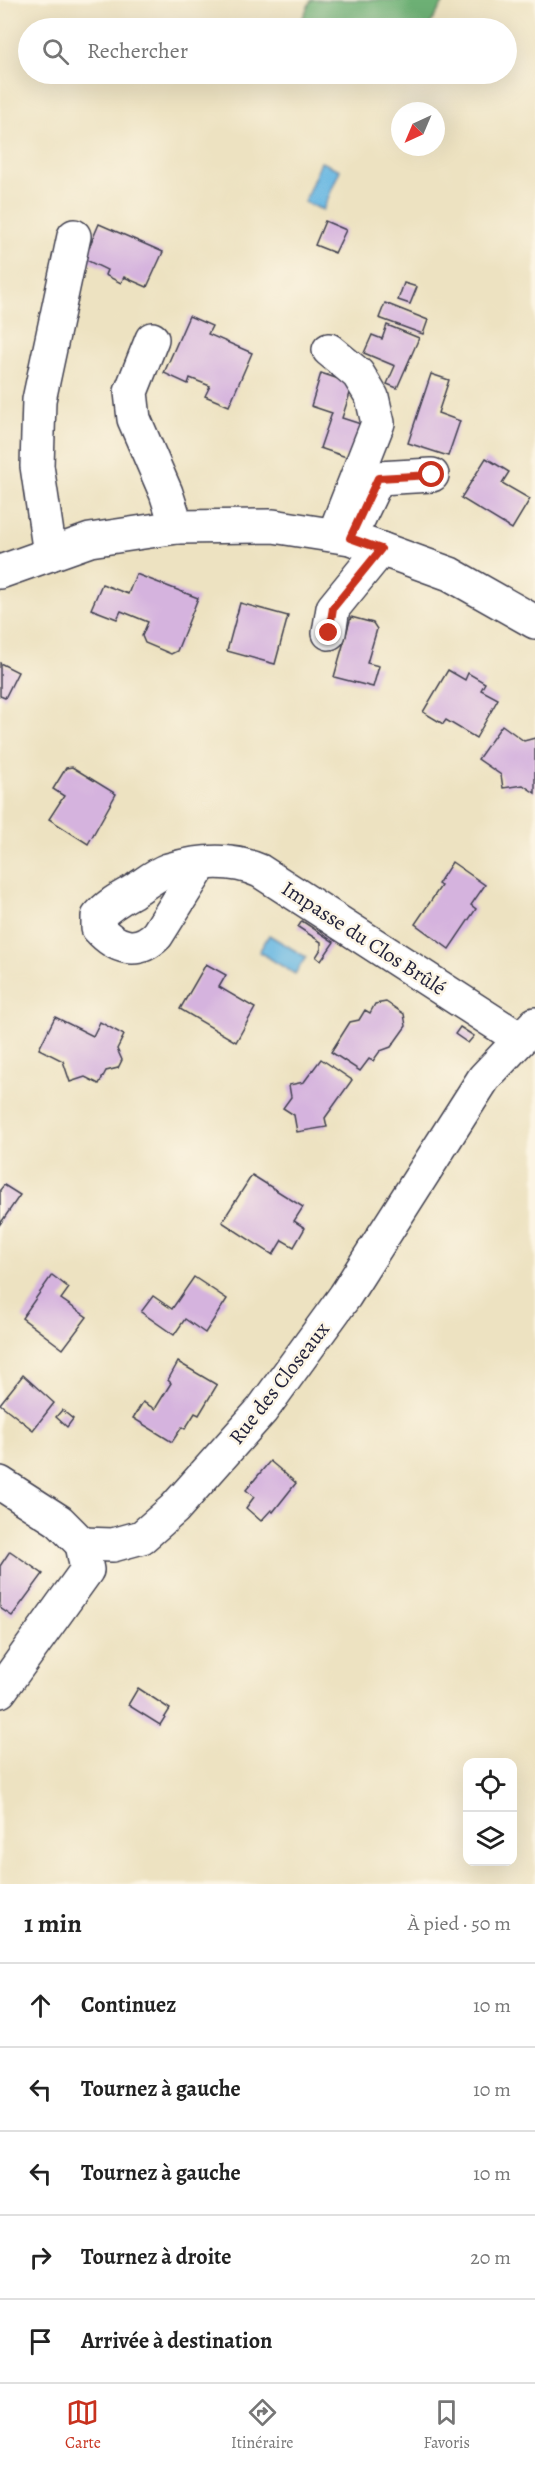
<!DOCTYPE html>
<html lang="fr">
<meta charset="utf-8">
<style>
:root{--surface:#fff;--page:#f6f6f6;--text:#222;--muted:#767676;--line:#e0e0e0;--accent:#c8321e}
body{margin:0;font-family:Alegreya,serif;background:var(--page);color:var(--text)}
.controls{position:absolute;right:18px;bottom:18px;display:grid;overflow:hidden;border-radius:12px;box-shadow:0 6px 24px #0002}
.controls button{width:54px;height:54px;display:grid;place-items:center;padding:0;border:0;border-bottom:2px solid var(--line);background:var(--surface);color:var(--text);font:30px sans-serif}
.compass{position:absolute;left:391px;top:102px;width:54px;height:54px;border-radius:50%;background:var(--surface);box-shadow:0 6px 24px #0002;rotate:224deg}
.stop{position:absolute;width:18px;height:18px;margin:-14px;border:4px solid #c8321e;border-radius:50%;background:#fff}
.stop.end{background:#c8321e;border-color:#fff;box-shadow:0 2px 6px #0008}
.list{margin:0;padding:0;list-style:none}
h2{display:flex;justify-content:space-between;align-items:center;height:78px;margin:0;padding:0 24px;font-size:26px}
h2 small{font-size:20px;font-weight:400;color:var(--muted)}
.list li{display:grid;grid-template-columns:39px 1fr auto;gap:18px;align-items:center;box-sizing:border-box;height:84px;padding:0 24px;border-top:2px solid var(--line)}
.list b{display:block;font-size:22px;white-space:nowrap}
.list em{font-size:20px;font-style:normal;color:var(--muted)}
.icon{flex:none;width:33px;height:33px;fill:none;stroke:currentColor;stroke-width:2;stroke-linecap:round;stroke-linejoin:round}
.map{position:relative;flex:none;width:535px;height:1884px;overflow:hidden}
.search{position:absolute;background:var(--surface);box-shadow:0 6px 24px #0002;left:18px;right:18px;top:18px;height:66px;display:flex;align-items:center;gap:15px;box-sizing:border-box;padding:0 21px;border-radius:33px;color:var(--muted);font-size:22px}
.sheet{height:498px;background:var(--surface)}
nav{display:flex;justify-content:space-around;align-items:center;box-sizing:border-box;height:84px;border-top:2px solid var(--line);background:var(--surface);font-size:16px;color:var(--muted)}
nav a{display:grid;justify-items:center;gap:3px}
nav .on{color:var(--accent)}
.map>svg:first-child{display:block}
.forest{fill:#6db074;stroke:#486958;stroke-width:1.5}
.water{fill:#68b7e2;stroke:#456c8e;stroke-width:1.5}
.building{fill:#d5b3de}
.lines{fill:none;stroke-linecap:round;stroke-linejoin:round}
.minor-casing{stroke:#403f4f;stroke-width:36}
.minor{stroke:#fff;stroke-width:33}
.route{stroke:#c8321e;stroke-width:8}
.labels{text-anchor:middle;stroke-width:5;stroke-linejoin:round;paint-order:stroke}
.street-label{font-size:21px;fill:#22223b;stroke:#fcf5e5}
</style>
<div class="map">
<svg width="535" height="1884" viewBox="0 0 535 1884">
<rect width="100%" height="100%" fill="#fcf5e5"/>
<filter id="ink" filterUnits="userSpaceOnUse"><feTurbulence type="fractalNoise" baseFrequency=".0167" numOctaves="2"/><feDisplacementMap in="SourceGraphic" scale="12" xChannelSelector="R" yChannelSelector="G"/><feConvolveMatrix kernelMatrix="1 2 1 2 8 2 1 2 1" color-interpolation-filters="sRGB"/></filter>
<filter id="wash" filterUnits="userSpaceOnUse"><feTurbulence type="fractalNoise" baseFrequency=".008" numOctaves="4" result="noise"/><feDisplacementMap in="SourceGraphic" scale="24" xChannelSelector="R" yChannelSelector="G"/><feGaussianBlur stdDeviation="1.35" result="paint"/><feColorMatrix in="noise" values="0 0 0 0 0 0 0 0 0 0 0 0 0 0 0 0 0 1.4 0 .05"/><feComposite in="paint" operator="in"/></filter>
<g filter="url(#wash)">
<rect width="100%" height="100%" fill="#ede2c1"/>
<path class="forest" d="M311,0H445L428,28H298Z"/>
<g class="water">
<path d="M321,162L340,170L323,210L304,202Z"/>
<path d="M269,935L306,957L295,974L259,952Z"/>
</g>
<g id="blocks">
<g class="building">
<path d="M325,221L346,230L335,253L315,245Z"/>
<path d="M99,224L163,252L147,287L124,277L121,283L105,275L107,270L84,259Z"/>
<path d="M404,283L417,287L410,304L398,300Z"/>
<path d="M385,303L428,320L423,334L379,318Z"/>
<path d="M189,316L212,326L208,334L252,353L229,406L205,396L210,386L190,378L188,384L164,373Z"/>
<path d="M387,325L419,338L397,388L387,384L395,366L364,353L372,335L382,339Z"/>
<path d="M321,373L353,384L342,418L370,427L358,461L320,448L332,413L311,406Z"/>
<path d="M431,374L449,380L438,413L460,421L448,456L408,443Z"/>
<path d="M486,458L509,472L502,483L530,499L512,529L461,498Z"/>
<path d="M136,574L198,598L177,651L171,654L145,643L142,636L148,622L121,611L117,619L91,609L102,584L128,594Z"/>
<path d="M240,603L288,616L275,664L227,651Z"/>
<path d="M351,617L373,623L377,629L367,663L379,666L373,687L334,677Z"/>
<path d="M0,663L18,672L5,698L0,696Z"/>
<path d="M448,670L465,680L468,673L485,683L481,690L498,699L476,738L446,720L443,724L423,712Z"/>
<path d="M502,725L524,741L535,738V793L523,785L503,788L501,775L478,759Z"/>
<path d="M72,767L116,794L88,844L49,819L64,796L53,789L66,768Z"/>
<path d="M452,862L485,885L471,905L476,909L449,949L415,924L441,886L438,884Z"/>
<path d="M302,921L334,942L321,961L316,957L321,949V942L298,927Z"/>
<path d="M206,964L226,975L219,987L255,1008L236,1042L180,1009Z"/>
<path d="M386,1002L404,1014L406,1026L391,1047L380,1051L373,1061L369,1059L360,1071L331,1052L350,1022L359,1020L365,1010L370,1013L375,1004Z"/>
<path d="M55,1017L93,1036L100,1022L124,1035L117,1049L122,1060L118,1068L106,1071L99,1084L85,1077L70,1082L63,1061L39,1049Z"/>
<path d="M460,1027L474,1036L468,1043L455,1034Z"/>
<path d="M321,1059L352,1080L325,1118L327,1127L297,1132L294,1115L283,1108L291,1097L289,1085L304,1082Z"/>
<path d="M252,1175L303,1207L294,1221L305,1228L294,1247L282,1240L273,1255L222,1222Z"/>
<path d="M4,1185L20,1195L0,1224V1190Z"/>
<path d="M52,1275L69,1288L61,1299L87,1317L63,1349L22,1318Z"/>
<path d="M194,1277L227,1299L205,1333L185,1319L174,1335L141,1312L153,1296L172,1309Z"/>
<path d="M178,1362L217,1385L199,1415L195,1413L185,1429L182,1427L172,1442L133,1418L143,1402L155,1409L171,1383L168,1380Z"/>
<path d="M23,1375L54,1403L33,1430L0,1404Z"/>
<path d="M62,1410L73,1419L67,1427L56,1417Z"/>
<path d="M270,1461L296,1483L273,1512L271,1510L261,1521L246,1508L254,1497L246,1490Z"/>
<path d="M10,1551L43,1574L12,1616L0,1608V1566Z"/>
<path d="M138,1688L170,1709L160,1725L128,1705Z"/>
</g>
</g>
</g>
<g filter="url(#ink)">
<use href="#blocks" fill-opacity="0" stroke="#403f4f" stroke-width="1.5"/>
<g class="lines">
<defs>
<g id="minor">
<path d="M152,339L131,392L134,419L166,493L177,527"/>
<path d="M329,350L358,374L372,397L378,423L334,535"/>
<path d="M359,518L378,478L432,475"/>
<path d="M50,554L37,466L39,400L74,236"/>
<path d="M0,572L90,540L177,527L273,526L350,538L381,549L450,574L535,622"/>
<path d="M329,633L333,608L381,549"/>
<path d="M201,865L157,935C137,955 116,948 98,928V917C107,906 119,899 132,892C143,885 156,874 168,870C199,861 231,858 260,871L520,1039"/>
<path d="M0,1483L59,1521L82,1544"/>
<path d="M82,1544L113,1545L142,1537L174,1509L262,1410L345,1296L484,1078L535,1024"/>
<path d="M0,1691L87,1570L82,1544"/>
</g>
</defs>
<use href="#minor" class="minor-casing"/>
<use href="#minor" class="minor"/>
</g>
</g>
<g class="lines" filter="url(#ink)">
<path class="route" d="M329,633L333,608L381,549L350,538L378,478L432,475"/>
</g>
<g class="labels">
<g class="street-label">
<text transform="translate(364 938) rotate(33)" y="7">Impasse du Clos Brûlé</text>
<text transform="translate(279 1383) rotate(-52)" y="7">Rue des Closeaux</text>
</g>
</g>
</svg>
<div class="controls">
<button><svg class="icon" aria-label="locate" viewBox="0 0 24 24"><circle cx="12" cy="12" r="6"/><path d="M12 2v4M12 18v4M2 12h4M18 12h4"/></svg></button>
<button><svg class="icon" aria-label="layers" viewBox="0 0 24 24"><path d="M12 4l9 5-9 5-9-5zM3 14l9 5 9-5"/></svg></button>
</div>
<svg class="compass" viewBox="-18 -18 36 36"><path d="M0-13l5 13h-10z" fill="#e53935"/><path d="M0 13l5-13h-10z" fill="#767676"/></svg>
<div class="stop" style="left:432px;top:475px"></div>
<div class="stop end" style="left:329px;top:633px"></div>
<div class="search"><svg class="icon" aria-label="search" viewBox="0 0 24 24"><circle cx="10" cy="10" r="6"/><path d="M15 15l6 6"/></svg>Rechercher</div>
</div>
<section class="sheet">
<h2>1 min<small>À pied · 50 m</small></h2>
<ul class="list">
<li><svg class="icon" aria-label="ahead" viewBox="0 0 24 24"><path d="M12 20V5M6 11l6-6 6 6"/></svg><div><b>Continuez</b></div><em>10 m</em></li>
<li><svg class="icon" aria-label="left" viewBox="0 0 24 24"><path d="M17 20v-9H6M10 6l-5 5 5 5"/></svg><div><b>Tournez à gauche</b></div><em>10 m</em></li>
<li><svg class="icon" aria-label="left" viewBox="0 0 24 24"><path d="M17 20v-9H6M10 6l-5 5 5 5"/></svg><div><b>Tournez à gauche</b></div><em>10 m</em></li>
<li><svg class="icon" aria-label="right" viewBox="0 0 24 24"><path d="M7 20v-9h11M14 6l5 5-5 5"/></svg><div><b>Tournez à droite</b></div><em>20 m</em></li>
<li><svg class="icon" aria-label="arrive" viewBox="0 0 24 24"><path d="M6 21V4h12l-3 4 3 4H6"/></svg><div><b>Arrivée à destination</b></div></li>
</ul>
</section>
<nav>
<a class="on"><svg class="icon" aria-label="map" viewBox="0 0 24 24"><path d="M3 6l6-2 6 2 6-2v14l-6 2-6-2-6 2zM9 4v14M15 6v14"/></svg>Carte</a>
<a><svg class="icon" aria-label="directions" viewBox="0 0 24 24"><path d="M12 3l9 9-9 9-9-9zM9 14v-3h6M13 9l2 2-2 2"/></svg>Itinéraire</a>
<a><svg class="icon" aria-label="saved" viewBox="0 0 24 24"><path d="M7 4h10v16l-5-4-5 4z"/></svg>Favoris</a>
</nav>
